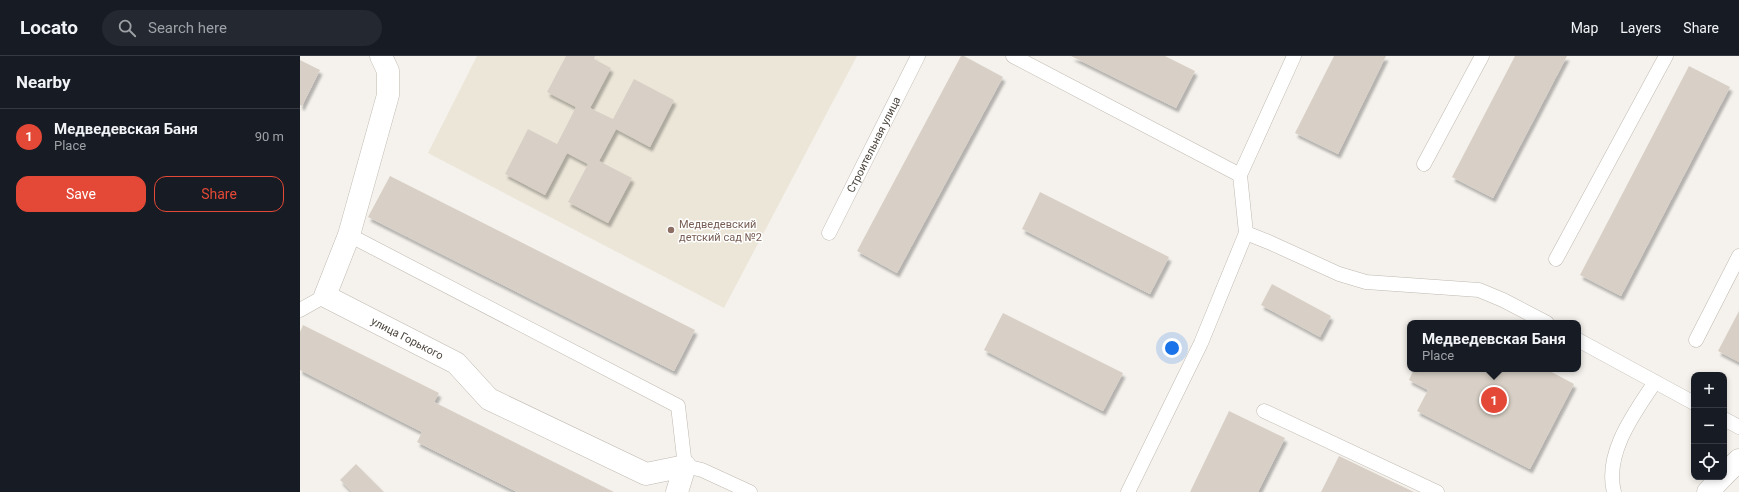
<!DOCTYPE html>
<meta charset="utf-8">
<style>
:root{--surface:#171b24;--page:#242831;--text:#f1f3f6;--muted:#9ea1a6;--line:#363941;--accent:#e34936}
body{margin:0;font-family:Roboto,sans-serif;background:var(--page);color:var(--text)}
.controls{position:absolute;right:12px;bottom:12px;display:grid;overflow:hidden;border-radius:8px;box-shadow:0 2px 6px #0003}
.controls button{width:36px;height:36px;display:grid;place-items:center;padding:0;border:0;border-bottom:1px solid var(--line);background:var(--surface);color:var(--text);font:20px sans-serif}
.you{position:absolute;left:872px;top:292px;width:14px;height:14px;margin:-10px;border:3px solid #fff;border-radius:50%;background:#1a73e8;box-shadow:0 0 0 6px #1a73e833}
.badge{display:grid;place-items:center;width:26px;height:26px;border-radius:50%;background:var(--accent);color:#fff;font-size:13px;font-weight:700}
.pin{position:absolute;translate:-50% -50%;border:2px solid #fff;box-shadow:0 1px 4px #0006}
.popup{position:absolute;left:1107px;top:264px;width:174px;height:52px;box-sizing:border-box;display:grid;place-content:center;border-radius:8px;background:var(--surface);filter:drop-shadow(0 1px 3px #0005);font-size:13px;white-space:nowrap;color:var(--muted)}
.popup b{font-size:15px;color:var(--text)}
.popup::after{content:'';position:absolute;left:50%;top:100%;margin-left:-8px;border:8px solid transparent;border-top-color:var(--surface)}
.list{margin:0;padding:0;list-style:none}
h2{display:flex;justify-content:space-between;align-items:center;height:52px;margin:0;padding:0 16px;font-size:17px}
h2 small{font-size:13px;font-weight:400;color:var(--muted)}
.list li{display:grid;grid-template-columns:26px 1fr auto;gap:12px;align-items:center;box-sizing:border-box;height:56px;padding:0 16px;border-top:1px solid var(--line)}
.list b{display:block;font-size:15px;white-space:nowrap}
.list p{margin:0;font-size:13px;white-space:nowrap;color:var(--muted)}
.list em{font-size:13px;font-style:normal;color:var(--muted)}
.actions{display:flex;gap:8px;padding:12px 16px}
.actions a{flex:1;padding:9px 0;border:1px solid var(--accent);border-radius:12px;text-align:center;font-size:14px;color:var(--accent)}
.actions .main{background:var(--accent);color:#fff}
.icon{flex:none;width:22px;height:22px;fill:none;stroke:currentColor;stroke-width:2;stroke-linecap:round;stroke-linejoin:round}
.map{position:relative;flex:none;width:1439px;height:436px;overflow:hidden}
header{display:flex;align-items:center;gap:24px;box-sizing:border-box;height:56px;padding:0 20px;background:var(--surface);border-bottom:1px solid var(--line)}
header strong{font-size:19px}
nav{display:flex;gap:22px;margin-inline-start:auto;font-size:14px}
.search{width:280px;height:36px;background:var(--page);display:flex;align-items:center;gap:10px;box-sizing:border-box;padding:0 14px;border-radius:22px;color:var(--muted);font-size:15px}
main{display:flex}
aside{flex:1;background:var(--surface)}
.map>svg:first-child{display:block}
.education{fill:#ece6d8}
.building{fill:#d8d0c6;filter:url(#shadow)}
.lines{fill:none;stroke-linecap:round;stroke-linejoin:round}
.service-casing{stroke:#bfb9b0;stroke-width:15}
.minor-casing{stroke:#bfb9b0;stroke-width:23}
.service{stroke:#fff;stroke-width:14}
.minor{stroke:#fff;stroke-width:22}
.education-dot{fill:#8d6e63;stroke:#fff;stroke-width:1.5}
.labels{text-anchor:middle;stroke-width:3;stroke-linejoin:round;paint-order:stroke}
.street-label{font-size:11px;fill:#49433b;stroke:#fff}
.education-label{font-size:11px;fill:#785e54;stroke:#fff;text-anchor:start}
</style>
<header>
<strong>Locato</strong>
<div class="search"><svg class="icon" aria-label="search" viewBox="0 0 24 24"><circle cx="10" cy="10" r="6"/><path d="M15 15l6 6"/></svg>Search here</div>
<nav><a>Map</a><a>Layers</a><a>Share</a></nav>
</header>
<main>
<aside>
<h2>Nearby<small></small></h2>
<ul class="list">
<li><span class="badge">1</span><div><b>Медведевская Баня</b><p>Place</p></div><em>90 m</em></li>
</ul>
<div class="actions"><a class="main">Save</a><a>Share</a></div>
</aside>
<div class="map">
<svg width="1439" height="436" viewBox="0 0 1439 436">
<defs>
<filter id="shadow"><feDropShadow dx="2.5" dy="4.5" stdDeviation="1" flood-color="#0004"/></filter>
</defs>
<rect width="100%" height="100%" fill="#f5f2ed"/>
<path class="education" d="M177,0H557L424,252L128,97Z"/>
<g class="building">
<path d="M266,0H295L294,3L311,12L290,52L313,63L334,23L374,44L350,91L316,73L299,105L332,122L308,167L268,146L288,108L267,97L245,139L205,118L228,73L257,88L276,51L247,36Z"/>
<path d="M661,0H664L703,21L597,217L557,195Z"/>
<path d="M771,0H865L895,15L876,52Z"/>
<path d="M1034,0H1086L1038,98L995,77Z"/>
<path d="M1215,0H1267L1193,142L1152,121Z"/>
<path d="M0,4L20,14L2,50L0,49Z"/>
<path d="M1389,10L1430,31L1321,240L1280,219Z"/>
<path d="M90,120L395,274L374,315L68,161Z"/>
<path d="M740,136L869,201L850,238L722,173Z"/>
<path d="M972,228L1031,260L1020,281L961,249Z"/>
<path d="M1439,255V306L1418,295Z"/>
<path d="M703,257L823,317L803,355L684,294Z"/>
<path d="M3,269L139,337L134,346L314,436H217L117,386L122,376L0,314V276Z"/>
<path d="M1114,313H1246L1274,328L1230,413L1117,355L1128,334L1109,324Z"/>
<path d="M929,355L985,382L958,436H890Z"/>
<path d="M1039,400L1114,436H1021Z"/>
<path d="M56,408L84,436H52L40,424Z"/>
</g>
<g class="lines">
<defs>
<g id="service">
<path d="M713,0L940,119"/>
<path d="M1124,108L1182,0"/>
<path id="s1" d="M529,177L618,0"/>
<path d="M946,177L971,187L1039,218L1066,226L1179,234L1203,244L1247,267"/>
<path d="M49,179L378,350L385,410L402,414L450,436"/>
<path d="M1256,203L1366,0"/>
<path d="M0,254L25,240"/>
<path d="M1278,284L1394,347"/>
<path d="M1396,284L1439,200"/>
<path d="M964,355L1137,436"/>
<path d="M1424,363L1439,371"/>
<path d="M828,436L901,287L946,177L940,119L994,0"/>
<path d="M1314,436C1304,397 1335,356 1355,326"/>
</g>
<g id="minor">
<path id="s2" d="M81,0L88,15V39L49,179L25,240L156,307L189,343L346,418L385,410L377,436"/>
<path d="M1424,419L1439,404"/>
<path d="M1408,436L1422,421"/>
</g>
</defs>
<use href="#service" class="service-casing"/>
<use href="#minor" class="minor-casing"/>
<use href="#service" class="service"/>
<use href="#minor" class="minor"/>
</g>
<circle class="education-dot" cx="371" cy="174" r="4"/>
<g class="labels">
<g class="street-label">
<text dy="4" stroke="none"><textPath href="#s1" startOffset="99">Строительная улица</textPath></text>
<text dy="4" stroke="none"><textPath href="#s2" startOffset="344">улица Горького</textPath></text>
</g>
<g class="education-label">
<text x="379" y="172">Медведевский<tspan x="379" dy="13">детский сад №2</tspan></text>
</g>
</g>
</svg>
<div class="controls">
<button>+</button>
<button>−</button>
<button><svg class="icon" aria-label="locate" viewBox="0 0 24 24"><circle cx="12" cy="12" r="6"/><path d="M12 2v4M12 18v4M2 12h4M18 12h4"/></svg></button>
</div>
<div class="you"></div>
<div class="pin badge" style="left:1194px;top:344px">1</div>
<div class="popup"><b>Медведевская Баня</b>Place</div>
</div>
</main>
